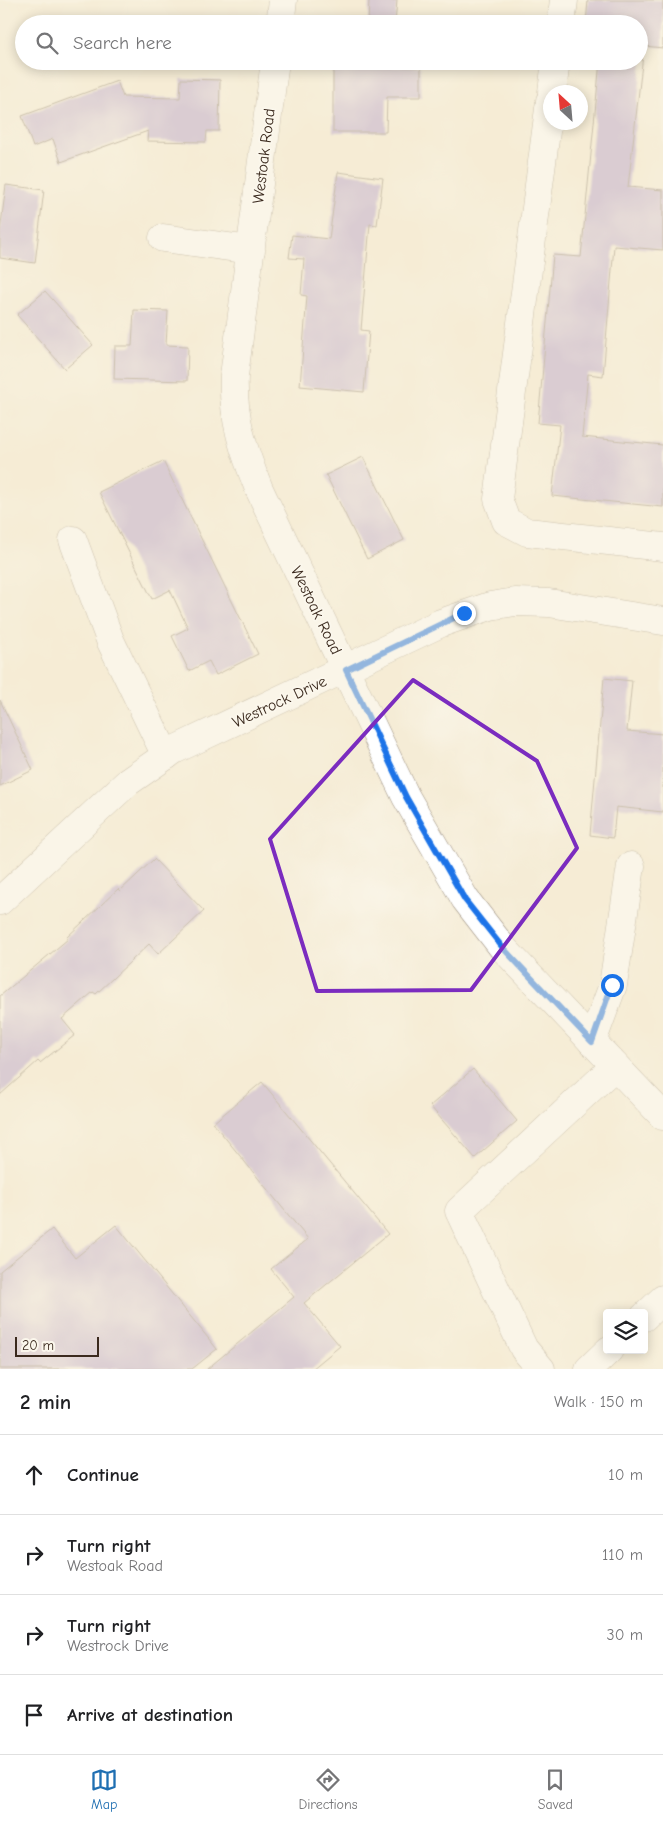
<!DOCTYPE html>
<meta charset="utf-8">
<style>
:root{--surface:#fff;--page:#f2f2f2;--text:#202124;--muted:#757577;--line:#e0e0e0;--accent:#1f6fb2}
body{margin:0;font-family:"Comic Neue",sans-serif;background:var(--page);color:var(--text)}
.controls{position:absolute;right:15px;bottom:15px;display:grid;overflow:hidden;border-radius:5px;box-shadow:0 2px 12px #0003}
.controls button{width:45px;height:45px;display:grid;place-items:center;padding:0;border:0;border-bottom:1px solid var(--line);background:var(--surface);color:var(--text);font:25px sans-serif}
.compass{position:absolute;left:543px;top:85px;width:45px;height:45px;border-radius:50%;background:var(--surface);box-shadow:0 2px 12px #0003;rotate:334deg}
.scale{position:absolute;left:15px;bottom:12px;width:84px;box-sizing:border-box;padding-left:5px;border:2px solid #3b2a1e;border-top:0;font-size:14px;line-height:18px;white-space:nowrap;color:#3b2a1e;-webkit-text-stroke:4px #fbf7ec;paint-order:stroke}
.stop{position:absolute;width:15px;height:15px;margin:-11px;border:4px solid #1a73e8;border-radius:50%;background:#fff}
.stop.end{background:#1a73e8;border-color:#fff;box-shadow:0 1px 5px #0008}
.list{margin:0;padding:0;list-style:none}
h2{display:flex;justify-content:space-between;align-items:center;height:65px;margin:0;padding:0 20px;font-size:21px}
h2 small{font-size:16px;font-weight:400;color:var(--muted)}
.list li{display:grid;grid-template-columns:32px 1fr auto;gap:15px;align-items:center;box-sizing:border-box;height:80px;padding:0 20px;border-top:1px solid var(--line)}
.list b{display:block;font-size:19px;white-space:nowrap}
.list p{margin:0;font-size:16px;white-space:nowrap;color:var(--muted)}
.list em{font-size:16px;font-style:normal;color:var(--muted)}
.icon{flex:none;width:28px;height:28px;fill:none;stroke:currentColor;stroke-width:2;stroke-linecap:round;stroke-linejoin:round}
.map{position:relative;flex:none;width:663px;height:1369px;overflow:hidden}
.search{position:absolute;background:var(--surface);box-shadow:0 2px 12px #0003;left:15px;right:15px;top:15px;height:55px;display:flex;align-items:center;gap:12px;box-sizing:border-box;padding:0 18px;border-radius:28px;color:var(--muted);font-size:19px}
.sheet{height:385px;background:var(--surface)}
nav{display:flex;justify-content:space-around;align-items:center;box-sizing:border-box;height:70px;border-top:1px solid var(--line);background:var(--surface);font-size:14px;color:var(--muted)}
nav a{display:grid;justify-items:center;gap:2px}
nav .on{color:var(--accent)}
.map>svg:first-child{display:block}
.building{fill:#b8a4ce}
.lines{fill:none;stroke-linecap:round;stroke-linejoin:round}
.minor-casing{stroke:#988b7a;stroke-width:29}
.minor{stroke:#fff;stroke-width:28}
.route{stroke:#1a73e8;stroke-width:6}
.marked{fill:none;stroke:#7b2cbf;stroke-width:4;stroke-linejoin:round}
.labels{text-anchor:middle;stroke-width:4;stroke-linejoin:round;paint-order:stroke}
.street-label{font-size:16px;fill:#3b2a1e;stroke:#fbf7ec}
</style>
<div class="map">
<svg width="663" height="1369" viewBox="0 0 663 1369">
<rect width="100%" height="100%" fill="#fbf7ec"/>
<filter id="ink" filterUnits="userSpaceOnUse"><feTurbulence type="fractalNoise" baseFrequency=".02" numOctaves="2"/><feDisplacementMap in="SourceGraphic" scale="10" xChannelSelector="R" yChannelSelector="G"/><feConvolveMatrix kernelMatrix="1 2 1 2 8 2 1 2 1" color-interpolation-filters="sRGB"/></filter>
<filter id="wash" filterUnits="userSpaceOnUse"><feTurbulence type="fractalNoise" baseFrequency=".0096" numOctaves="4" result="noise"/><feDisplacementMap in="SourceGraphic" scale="20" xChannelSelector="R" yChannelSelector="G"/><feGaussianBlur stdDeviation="1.12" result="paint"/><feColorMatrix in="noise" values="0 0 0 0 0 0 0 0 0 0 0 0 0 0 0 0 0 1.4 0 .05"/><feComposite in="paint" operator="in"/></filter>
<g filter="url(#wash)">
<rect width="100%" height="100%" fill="#f5ecd6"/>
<g id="blocks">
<g class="building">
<path d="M369,0H397L395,24H368Z"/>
<path d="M588,0H663V48L644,46L628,187L663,190V250L614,246L603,376L588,374L582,437L663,445V507L552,496L560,425L538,423L553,255L581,257L600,61H639V24H586Z"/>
<path d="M333,66L421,67V97H387L386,132H333Z"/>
<path d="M181,79L220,80L219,131H207L206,142L147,141L148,131L61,162L53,139L33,147L22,116L117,81L123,97L180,98Z"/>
<path d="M338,172L383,178L377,225L370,224L361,330L369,331L364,392L300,386L307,296L301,295L304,259L289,258L292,235L329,239Z"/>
<path d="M6,185L44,190L35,263L0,258V232Z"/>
<path d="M45,291L93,345L65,369L17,315Z"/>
<path d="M134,310L168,311L166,345L188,346L187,381L114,379L115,346H132Z"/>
<path d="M363,457L404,540L367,559L326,475Z"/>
<path d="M163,461L258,654L216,675L209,661L189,671L172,636L188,628L170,590L152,599L99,492Z"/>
<path d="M604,678L632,681L627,731L663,734V812L616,807L613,838L590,835Z"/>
<path d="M0,700L33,770L0,786Z"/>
<path d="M154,859L204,911L158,954L149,944L96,994L93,992L62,1019L75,1035L40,1063L38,1061L0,1095V996L68,939L66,938L118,889L120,891Z"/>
<path d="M473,1069L517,1121L475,1158L430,1106Z"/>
<path d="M262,1082L388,1234L304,1303L340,1346L312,1369H207L294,1297L271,1269L308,1239L213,1123Z"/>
<path d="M116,1225L217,1349L192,1369H0V1271L52,1229L75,1258Z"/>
</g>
</g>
</g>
<g filter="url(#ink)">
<use href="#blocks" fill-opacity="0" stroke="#988b7a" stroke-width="1"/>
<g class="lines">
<defs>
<g id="minor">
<path d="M280,24L283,0"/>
<path d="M561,24L564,0"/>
<path d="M275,61L234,376C232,417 244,452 259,489L406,797L465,899L503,948L663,1116"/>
<path d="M552,92L556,61"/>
<path d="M550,101L498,499L506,521L527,532L663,547"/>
<path d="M163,238L251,250"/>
<path d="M73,540L110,640L166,756"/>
<path d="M0,901L128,782L174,750L441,623L490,606L515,602L549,603L663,621"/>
<path d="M592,1042L613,985L631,866"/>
<path d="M644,1317L663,1299"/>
<path d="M541,1369L524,1349L459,1211L615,1066"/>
<path d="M589,1369L609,1350"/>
</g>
</defs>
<use href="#minor" class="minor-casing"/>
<use href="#minor" class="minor"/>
</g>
</g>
<g class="lines" filter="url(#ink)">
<path class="route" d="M464,613L346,670L406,797L465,900L503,948L592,1042L612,985"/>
</g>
<path d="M0 0H663V1369H0ZM413,680L537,761L577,848L471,990L317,991L270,839Z" fill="#f5ecd6" fill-opacity=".55" fill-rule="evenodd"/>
<path class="marked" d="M413,680L537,761L577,848L471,990L317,991L270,839Z"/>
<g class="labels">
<g class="street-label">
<text transform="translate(263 156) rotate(-83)" y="6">Westoak Road</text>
<text transform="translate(317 610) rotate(64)" y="6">Westoak Road</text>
<text transform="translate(279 701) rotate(-25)" y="6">Westrock Drive</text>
</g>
</g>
</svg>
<div class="controls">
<button><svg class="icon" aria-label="layers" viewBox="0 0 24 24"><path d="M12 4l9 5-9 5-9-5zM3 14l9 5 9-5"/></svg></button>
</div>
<svg class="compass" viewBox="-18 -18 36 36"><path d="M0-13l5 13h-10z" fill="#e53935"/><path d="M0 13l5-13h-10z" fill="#757577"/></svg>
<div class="scale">20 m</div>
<div class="stop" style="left:612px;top:985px"></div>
<div class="stop end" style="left:464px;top:613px"></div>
<div class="search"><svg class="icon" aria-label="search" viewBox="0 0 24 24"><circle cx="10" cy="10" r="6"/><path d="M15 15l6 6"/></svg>Search here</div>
</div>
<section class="sheet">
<h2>2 min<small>Walk · 150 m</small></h2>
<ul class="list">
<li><svg class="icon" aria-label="ahead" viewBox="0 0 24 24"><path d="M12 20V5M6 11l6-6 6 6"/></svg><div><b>Continue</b></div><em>10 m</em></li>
<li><svg class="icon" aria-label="right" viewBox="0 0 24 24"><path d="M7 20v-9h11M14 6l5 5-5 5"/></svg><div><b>Turn right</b><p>Westoak Road</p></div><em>110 m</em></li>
<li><svg class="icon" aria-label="right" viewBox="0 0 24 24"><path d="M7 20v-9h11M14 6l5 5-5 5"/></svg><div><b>Turn right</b><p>Westrock Drive</p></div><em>30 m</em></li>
<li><svg class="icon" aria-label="arrive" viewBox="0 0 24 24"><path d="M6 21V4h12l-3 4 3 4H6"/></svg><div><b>Arrive at destination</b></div></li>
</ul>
</section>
<nav>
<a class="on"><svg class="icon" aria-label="map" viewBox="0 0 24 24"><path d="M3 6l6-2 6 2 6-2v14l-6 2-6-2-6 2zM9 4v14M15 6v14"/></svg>Map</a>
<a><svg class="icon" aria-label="directions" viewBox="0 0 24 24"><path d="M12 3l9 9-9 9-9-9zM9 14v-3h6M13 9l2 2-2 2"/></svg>Directions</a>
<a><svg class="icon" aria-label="saved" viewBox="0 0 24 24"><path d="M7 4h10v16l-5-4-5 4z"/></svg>Saved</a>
</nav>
